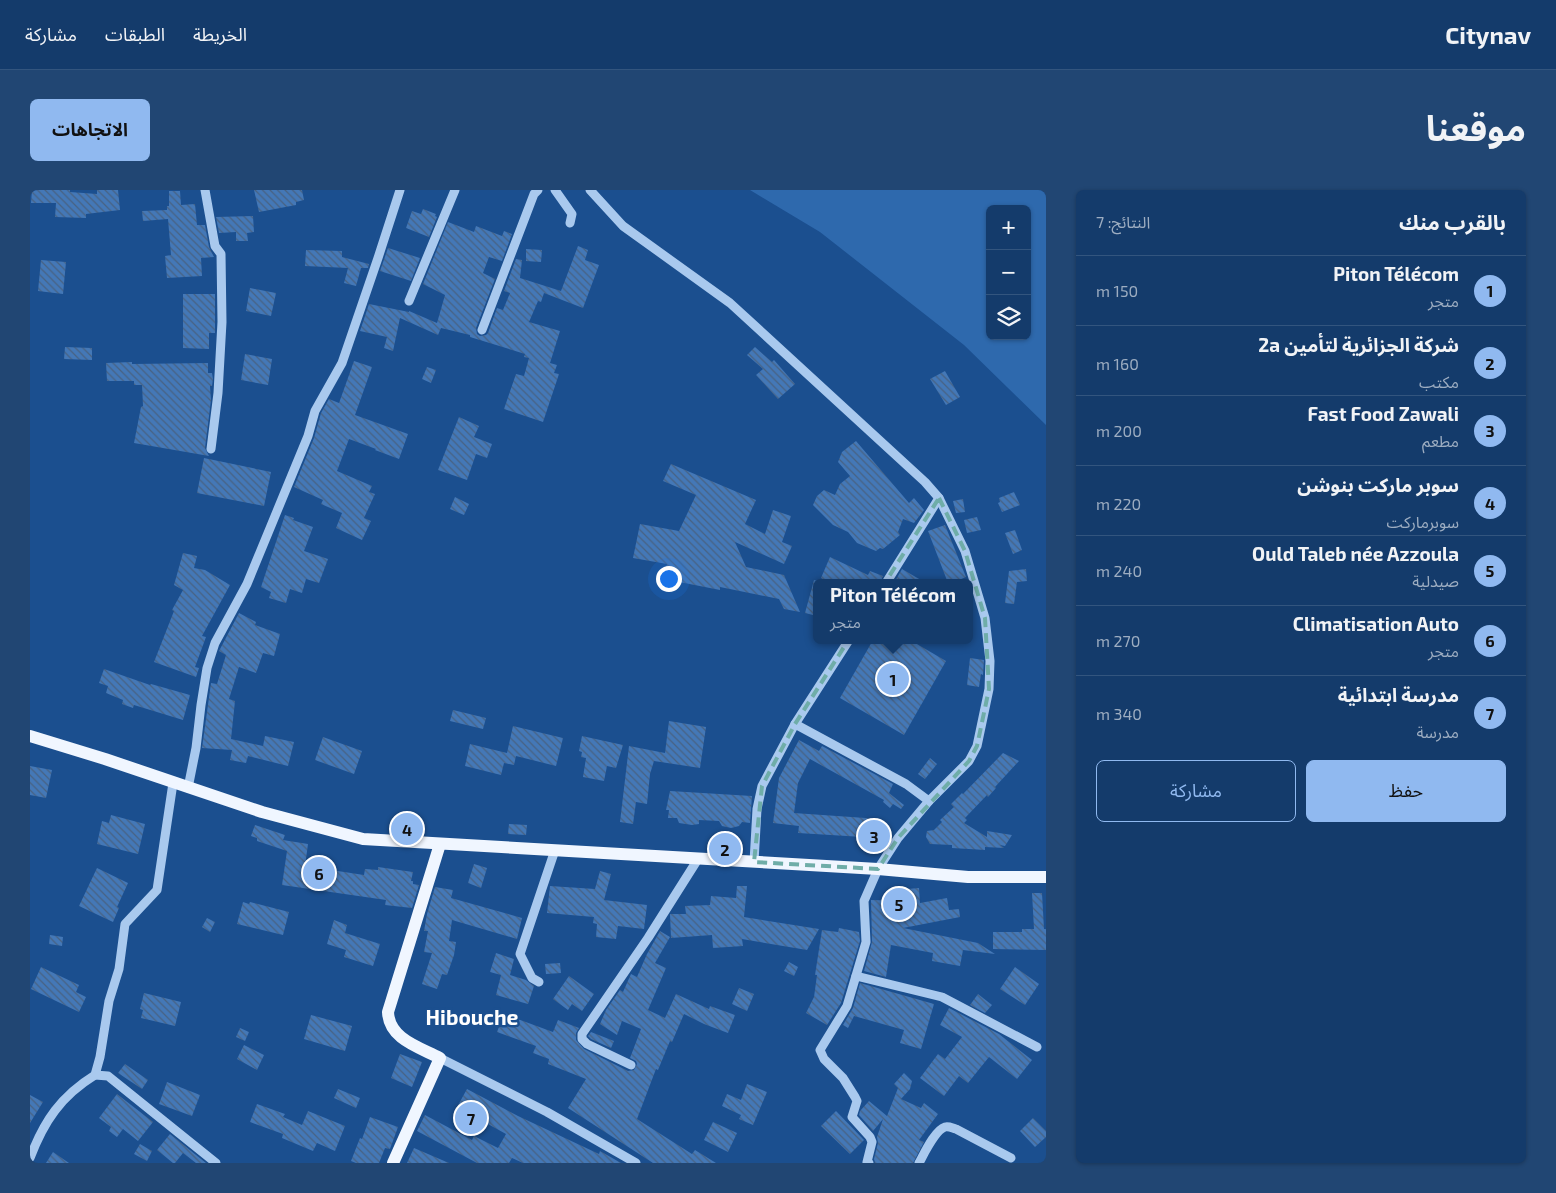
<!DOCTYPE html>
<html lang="ar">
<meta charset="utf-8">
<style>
:root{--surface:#143b6b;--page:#214673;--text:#f1f3f6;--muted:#9dadc1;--line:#33557e;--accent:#90b9f0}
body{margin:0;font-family:"Exo 2","Noto Sans Arabic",sans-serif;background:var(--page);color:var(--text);direction:rtl}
.controls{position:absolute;right:15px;top:15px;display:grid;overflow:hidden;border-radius:8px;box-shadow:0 1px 4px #0004}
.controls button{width:45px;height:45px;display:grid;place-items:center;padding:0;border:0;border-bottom:1px solid var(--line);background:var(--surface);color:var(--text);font:25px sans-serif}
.you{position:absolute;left:638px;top:388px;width:18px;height:18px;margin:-12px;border:4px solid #fff;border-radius:50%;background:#1a73e8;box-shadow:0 0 0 8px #1a73e833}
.badge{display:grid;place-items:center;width:32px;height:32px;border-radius:50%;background:var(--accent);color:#111;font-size:16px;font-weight:700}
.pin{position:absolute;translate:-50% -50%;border:2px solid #fff;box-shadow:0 1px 5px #0006}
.popup{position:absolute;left:783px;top:389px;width:160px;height:65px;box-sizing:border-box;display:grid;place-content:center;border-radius:8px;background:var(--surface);filter:drop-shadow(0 1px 4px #0005);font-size:16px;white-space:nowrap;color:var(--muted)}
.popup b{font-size:19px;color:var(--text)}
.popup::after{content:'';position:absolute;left:50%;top:100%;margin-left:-10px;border:10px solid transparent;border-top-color:var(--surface)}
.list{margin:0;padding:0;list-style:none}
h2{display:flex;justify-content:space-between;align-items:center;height:65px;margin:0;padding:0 20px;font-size:21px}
h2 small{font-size:16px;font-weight:400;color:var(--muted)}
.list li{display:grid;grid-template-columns:32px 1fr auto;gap:15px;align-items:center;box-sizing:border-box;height:70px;padding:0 20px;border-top:1px solid var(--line)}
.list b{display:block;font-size:19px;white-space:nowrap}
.list p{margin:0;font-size:16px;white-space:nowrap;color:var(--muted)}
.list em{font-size:16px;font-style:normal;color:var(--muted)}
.actions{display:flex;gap:10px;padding:15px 20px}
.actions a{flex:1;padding:11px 0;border:1px solid var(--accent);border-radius:8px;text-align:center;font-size:18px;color:var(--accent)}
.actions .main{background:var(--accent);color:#111}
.icon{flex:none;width:28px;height:28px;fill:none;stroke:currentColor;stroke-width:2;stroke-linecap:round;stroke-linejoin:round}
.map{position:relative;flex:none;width:1016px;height:973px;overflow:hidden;direction:ltr;border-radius:8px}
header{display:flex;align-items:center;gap:30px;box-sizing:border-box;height:70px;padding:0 25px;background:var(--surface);border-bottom:1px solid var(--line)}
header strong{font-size:24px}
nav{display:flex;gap:28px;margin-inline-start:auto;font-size:18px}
.intro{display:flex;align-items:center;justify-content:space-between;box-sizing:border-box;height:120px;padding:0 30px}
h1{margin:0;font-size:35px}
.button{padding:12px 22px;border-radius:8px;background:var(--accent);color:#111;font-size:18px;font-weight:700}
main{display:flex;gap:30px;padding:0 30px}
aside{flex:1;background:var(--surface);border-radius:8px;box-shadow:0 1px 4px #0004}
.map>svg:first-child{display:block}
.green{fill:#2e69ad;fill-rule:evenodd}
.building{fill:url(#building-back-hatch)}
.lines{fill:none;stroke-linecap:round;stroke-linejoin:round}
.minor{stroke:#a9c9ee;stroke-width:9}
.major{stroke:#f0f6ff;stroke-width:12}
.marked{fill:none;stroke:#6fada8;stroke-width:4;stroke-dasharray:10 6;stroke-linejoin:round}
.labels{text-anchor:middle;stroke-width:5;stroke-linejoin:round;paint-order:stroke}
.district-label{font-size:21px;font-weight:bold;fill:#fff;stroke:#1b4f8f}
</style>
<header>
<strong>Citynav</strong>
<nav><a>الخريطة</a><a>الطبقات</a><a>مشاركة</a></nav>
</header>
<div class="intro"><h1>موقعنا</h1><a class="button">الاتجاهات</a></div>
<main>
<aside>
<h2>بالقرب منك<small>النتائج: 7</small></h2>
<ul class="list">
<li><span class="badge">1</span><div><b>Piton Télécom</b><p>متجر</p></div><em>150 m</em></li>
<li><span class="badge">2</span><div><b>شركة الجزائرية لتأمين 2a</b><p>مكتب</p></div><em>160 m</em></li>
<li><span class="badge">3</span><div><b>Fast Food Zawali</b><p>مطعم</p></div><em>200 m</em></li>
<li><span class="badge">4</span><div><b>سوبر ماركت بنوشن</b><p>سوبرماركت</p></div><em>220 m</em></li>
<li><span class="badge">5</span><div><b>Ould Taleb née Azzoula</b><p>صيدلية</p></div><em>240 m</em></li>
<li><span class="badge">6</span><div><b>Climatisation Auto</b><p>متجر</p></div><em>270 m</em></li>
<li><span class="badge">7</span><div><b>مدرسة ابتدائية</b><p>مدرسة</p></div><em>340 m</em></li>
</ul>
<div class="actions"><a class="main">حفظ</a><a>مشاركة</a></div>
</aside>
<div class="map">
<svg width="1016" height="973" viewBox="0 0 1016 973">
<defs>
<pattern id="building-back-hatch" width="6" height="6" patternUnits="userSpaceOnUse" patternTransform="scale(1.25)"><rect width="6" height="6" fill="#4478b7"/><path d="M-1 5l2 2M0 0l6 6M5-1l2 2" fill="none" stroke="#486282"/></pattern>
</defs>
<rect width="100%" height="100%" fill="#1b4f8f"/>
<path class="green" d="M720,0H1016V235L934,155L790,42ZM960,19H997V146H960Z"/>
<g class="building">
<path d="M2,0H40V2L67,4V0H88L90,20L56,24V28L25,27L26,13H1Z"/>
<path d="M224,0H272L274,10L266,12V15L229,22Z"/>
<path d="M139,1H150L151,15L165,14L167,35H175L179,57L184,67L171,68L172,86L137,88L135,66L141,65L138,29L113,31L112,21L137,20V16H139Z"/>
<path d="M393,19L406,24L405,26L407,27L399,47L376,38L382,21L391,24Z"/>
<path d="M223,26L224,42L217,43L218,51H206V42L189,43L186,27Z"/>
<path d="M418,32L444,42L446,36L472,46L474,41L482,44L472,71L459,67L453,83L465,89L446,138L447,144L450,146L456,145L458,143L467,118L473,120L480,103L474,101L486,69L492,70L490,88L531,101L548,56L558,60L555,70L569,75L553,118L514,103L511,112L508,111L499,132L530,141L520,173L527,175L524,183L529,184L513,232L474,219L486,184L494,186L499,168L494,167L495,164L440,147V145L411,138L408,145L370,128L363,161L354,158L357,147L330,141L339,114L379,122V121L407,133L415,105L393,94Z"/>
<path d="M358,58L390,68L381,91L350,81Z"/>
<path d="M496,59L512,60L511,72L496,71Z"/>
<path d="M276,60L312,61V67L339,74L338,78H331L326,96L314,93L318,78L275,76Z"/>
<path d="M11,70L36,72L33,104L8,101Z"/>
<path d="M220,98L246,103L241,126L216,121Z"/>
<path d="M153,104H185V143H179V159L153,158Z"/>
<path d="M35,157L62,158V170L34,169Z"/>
<path d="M725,157L742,172L744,170L765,194L748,209L726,185L733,179L717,165Z"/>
<path d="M215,164L242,169L238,195L211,190Z"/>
<path d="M324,171L342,177L325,225L378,244L369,269L345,260L346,259L319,249L307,281L342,296L339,302L345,304L334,328L341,331L332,350L306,338L312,323L291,314L293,310L264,297L284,248L291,223L299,209L309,213Z"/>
<path d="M102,172V174L178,173V183H182L183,189L182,196H180L181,210L175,258L179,266L104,253L111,217L113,216L112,195H104V191H77L76,173Z"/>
<path d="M397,177L406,180L401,193L392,189Z"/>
<path d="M915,181L930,207L916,215L900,189Z"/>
<path d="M429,227L449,236L444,247L462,254L457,268L446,264L437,290L408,280Z"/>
<path d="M826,251L879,313L884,308L894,320L884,333L873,329L868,342L870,345L853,359L850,358L846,361L827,353L818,342L803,335L783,315L787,306L794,300L805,305L810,294L820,286L808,272L812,262Z"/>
<path d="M174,268L241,282L234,316L167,303Z"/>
<path d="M641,274L726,310L715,334L735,344L743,320L761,326L752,352L762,356L754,374L705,352L716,377L754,385L770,422L754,419L749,409L690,397V400L634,389L637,374L603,368L610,334L649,341L666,305L633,291Z"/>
<path d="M984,302L990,315L972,322L968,313L970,312L969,308Z"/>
<path d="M425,307L439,314L434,325L420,319Z"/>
<path d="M933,309L935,322L926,323L923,311Z"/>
<path d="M255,325L264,328L263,330L283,337L274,361L298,369L289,393L276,389L272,403L260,399L256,413L239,408L241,402L231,397Z"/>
<path d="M947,327L951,340L937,343L934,330Z"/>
<path d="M915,335L936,387L922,393H918L898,341Z"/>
<path d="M985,340L992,360L983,364L975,343Z"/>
<path d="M153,363L167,366L164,378L175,380L200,395L172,446L176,447L165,477L169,478L166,487L124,472L144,421L142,420L153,400L144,395Z"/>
<path d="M800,367L838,385L840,381L853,386L850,393H801L791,388Z"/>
<path d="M872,379L896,393H864Z"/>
<path d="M996,379L997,391L987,392L984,414L975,413L979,381Z"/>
<path d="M784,390L787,391V426L775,423Z"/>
<path d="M209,423L226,432L225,435L250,444L244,466L233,463L226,483L209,477L199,509L205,511L201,549L233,556L235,546L264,552L258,576L218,566L216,573L200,570L202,560L172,558L181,493L187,494L196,465L189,461Z"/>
<path d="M843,450H880L916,471L874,545L810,508Z"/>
<path d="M940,468L954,470L953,485L951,484L949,497L937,495Z"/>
<path d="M74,479L120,495L121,494L160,505L153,530L104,515L103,518L92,514L93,510L76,503L78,496L69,493Z"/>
<path d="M423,520L456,528L453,539L420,531Z"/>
<path d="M639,531L676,537L670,578L624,571L620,584L617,614L606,612L603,634L590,632L599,556L635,563Z"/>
<path d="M483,536L533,548L526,576L486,566L484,575L474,573L471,585L435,576L440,554L477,563Z"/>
<path d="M552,546L593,555L586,578L577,576L574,591L553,587L556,568L551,567L552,562L549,561Z"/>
<path d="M293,547L332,561L324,584L285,570Z"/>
<path d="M769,550L789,561L792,556L863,594L859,603L874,615L871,619L863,614L860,618L853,612L854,610L780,569L768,593L764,623L850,629L849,648L768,643L769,636L743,633L749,588Z"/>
<path d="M973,563L989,571L965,597L966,598L958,607L957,605L935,628L937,630L934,633L957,647V641L982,645L975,656L970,655L974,658L955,657V660L922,658V655L900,654L896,647L897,641L904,640L912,632L910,630L924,617L921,614L932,603L933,604Z"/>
<path d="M900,568L907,574L895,589L888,584Z"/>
<path d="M0,576L22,580L16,608L0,605Z"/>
<path d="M640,601L722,606L720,633L712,632L709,636L701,638L692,636L689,631L669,630V634L662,635L649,633L647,628H638L639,620H636Z"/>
<path d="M81,625L115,634L108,664L67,654L72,631L79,633Z"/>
<path d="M479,634L497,635L496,645L478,644Z"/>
<path d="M225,635L255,645L253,650L278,654L275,676L334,685L335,679L348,680V677L383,682L381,691H383V694L389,695L382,718L355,715L356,710L252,695L257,661L227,651V648L221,646Z"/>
<path d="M444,674L457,678L451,698L438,693Z"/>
<path d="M67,678L98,693L87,717L89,718L83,732L49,716Z"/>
<path d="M570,681L581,684L574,710L617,715L614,739L588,736L586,749L566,747L567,734L563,733L564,727L517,723L520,696L565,699Z"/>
<path d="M707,696H717L714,727L789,739L777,760L712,749L713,756L683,758L682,745L641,748L640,724H656L655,716L680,715L681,706L706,708Z"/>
<path d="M405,697L423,700L421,708L492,728L487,749L422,730L419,751L426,752L424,765L417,785L412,784L407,799L392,794L402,763L394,762L398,741H394L397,724Z"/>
<path d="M889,698L890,713L917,708L919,720L929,719L930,727L873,738L948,753L965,764L933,760L930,776L902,771L903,763L861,755L856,787L834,781L842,752L841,710L877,711V699Z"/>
<path d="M1002,703H1012L1014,739H1016V760L963,759V742H992V739H1004Z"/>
<path d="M213,712L219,714L220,712L259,722L253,745L207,734Z"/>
<path d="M177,728L185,732L180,742L172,737Z"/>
<path d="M304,730L317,735L315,743L350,754L343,776L314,767L316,760L297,754Z"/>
<path d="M809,738L829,742L830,751L811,813L797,835L776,823L784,807L787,785H785L792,740L808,742Z"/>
<path d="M630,741L640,747L625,773L636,778L618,820L635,828L646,804L679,819L680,816L705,825L698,843L674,834L654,824L642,852L640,851L628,880L626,879L607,929L662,964L665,960L686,973H623L538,918L556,889L518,874L519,869L503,863L506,856L467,842L474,824L523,842L528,830L549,838L546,843V850L554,859L598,881L604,880L607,874L606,871L600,868L611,839L592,831L587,845L570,834L576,820L590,800L593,802L601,784L607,787L617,764Z"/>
<path d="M20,745L33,747L32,756L19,754Z"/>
<path d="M466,763L484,769L480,785L496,790L504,796L498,814L466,805L471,785L460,782Z"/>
<path d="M759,772L768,777L764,786L754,781Z"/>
<path d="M530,773L531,783L516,784L515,774Z"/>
<path d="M11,777L49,795L46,802L56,807L49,822L1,799Z"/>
<path d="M985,777L1009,794L995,815L970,799Z"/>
<path d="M539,786L564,804L552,821L542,814L538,820L523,809Z"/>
<path d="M830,793L904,814L891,859L870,853L874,840L824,826L818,838L813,835L823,818Z"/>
<path d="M709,798L724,804L717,821L702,814Z"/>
<path d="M114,803L151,812L145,836L111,828L113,820L110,819Z"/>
<path d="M948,804L962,815L955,823L940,815Z"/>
<path d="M919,818L969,844L1002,870L987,889L959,867L938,893L929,886L914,906L890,888L908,864L915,869L932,847L910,835Z"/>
<path d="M281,825L322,836L315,861L274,849Z"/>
<path d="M210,838L219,842L215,851L206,847Z"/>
<path d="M561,842L584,851L581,858L561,849L558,846Z"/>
<path d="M214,855L234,865L227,880L207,869Z"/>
<path d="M370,864L392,872L382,897L361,888Z"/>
<path d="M95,874L118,890L112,899L88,883Z"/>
<path d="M874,883L882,891L880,899L871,909L891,918L894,913L908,924L889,950L894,952L883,973H845L844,969L848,953L847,947L853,929L843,941L829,925L830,921L839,911L857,926L868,898L864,894Z"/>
<path d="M137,892L170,905L162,926L129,914Z"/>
<path d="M717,894L737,902L723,935L709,929L711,925L692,916L697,904L711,910Z"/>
<path d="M308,899L330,908L326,918L304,908Z"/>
<path d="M437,899L488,926L569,964L570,961L591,973H493L482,968L479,973H447L387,941L395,925L442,950L444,946L468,958L476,944L427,917Z"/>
<path d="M87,904L123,932L108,951L93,939L87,947L79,941L81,937L69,928Z"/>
<path d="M0,905L13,912L0,933Z"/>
<path d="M227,914L255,924L253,927L272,935L278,921L315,936L305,961L287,953L283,961L252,948L253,944L220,932Z"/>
<path d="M806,921L834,950L820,964L791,936Z"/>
<path d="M340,927L368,937L360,959L355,958L349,973H326L321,971L330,948L332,949Z"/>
<path d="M1003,928L1016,941V947L1005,957L990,941Z"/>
<path d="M683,932L707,943L698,962L674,950Z"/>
<path d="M140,944L176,973H166L153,963L145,973H143L127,960Z"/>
<path d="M110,954L122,961L117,971L104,964Z"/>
<path d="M384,958L419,973H377Z"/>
<path d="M23,962L39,973H16Z"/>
</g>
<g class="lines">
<g class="minor">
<path d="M175,0L185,56L191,64L192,132L188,203L181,259"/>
<path d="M525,0L542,24L540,33"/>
<path d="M560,0L593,36L700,113L895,292L909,308L935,361L955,428L960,471L959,499L947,556L939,571L899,611L868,648L848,679L834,711L836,752L817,816L790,860L794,869L813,888L825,907L827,911L822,927L840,947L842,952L837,972L839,973"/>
<path d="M379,111L425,0"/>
<path d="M452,140L504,4L508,0"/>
<path d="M856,393L909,308"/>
<path d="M765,534L876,594L899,611"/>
<path d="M158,598L166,558L171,515L177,478L185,453L217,394L278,246L285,221L312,173L348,68L370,0"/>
<path d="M724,672L727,619L732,596L765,534L819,450"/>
<path d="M826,786L912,807L1007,857"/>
<path d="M509,792L502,788L490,764L525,660"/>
<path d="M410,868L517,922L606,973"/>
<path d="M601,875L557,854L552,849V844L618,748L668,669"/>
<path d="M65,885L78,886L186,973"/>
<path d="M0,968C14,931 31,906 65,885L70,867L79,811L89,779L95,734L127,700L143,593"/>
<path d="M889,973C894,964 905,940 915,937C919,936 922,938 926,939L981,968"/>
</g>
<g class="major">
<path d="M0,546L75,569L232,622L333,649L848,679L938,687H1016"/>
<path d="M363,973L410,868C389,857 359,849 358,822L410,654"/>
</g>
</g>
<path class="marked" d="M909,308L935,361L955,428L959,499L947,556L939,571L868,648L848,679L724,672L732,596L765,534Z"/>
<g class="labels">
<g class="district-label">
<text x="442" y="835">Hibouche</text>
</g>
</g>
</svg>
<div class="controls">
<button>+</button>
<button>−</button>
<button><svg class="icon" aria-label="layers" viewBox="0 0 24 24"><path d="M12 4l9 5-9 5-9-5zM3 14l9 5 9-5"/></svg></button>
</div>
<div class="you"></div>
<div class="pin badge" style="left:863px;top:489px">1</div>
<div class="popup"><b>Piton Télécom</b>متجر</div>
<div class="pin badge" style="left:695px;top:659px">2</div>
<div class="pin badge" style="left:844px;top:646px">3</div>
<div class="pin badge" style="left:377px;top:639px">4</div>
<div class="pin badge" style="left:869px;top:714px">5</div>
<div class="pin badge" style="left:289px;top:683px">6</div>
<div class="pin badge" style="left:441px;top:928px">7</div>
</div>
</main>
